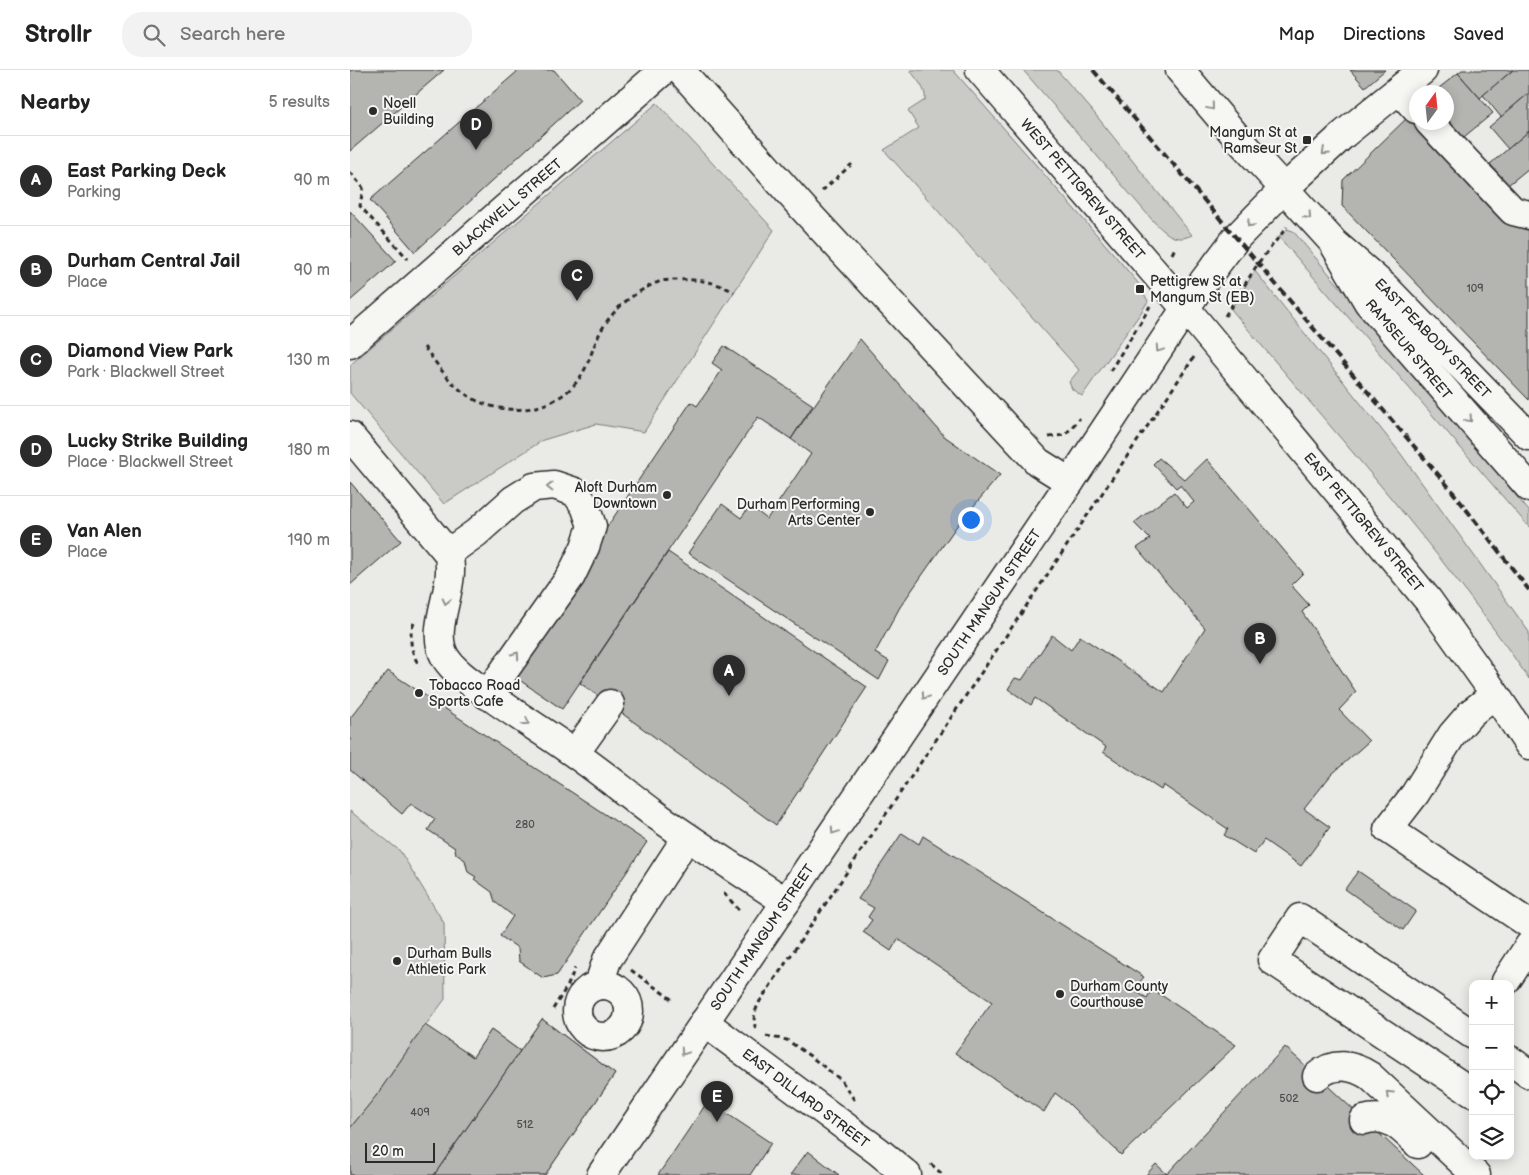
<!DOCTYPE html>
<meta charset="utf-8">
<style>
:root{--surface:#fff;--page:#f2f2f2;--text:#222;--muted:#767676;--line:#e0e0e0;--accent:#2b2b2b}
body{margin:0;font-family:"Balsamiq Sans",sans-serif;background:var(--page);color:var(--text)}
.controls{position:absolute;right:15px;bottom:15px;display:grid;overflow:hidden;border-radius:10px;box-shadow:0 2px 12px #0003}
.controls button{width:45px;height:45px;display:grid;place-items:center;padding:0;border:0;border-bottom:1px solid var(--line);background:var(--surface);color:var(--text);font:25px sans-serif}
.compass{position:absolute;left:1059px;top:15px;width:45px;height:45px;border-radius:50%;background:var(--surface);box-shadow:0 2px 12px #0003;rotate:15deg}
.scale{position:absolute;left:15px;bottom:12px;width:70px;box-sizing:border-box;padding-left:5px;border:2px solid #2b2b2b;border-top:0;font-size:14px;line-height:18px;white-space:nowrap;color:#2b2b2b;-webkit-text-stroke:4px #f6f6f2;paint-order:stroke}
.you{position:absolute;left:620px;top:449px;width:18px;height:18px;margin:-12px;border:4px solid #fff;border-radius:50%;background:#1a73e8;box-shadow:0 0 0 8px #1a73e833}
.badge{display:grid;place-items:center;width:32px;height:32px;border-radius:50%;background:var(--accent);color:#fff;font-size:16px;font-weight:700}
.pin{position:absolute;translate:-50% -41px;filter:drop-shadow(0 1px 2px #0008)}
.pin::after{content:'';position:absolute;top:26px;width:18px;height:15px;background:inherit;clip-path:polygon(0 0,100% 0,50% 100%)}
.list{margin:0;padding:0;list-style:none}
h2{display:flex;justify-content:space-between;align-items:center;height:65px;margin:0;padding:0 20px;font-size:21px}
h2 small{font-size:16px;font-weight:400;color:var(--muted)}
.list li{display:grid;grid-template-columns:32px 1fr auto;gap:15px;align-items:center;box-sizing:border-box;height:90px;padding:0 20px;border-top:1px solid var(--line)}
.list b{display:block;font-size:19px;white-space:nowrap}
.list p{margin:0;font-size:16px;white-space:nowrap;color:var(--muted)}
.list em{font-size:16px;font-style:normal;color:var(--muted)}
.icon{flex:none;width:28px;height:28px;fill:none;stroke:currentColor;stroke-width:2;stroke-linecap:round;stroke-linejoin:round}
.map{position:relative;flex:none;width:1179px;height:1105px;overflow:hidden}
header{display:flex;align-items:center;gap:30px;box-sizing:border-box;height:70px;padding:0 25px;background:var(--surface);border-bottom:1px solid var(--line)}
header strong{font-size:24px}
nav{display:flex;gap:28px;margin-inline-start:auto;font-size:18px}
.search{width:350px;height:45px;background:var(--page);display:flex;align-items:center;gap:12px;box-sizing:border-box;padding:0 18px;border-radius:20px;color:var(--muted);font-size:19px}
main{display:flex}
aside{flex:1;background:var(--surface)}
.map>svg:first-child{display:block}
.green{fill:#cacac7;stroke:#7a7a79}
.building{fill:#b4b4b1;stroke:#2b2b2b}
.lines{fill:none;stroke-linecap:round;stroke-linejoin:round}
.minor-casing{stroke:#2b2b2b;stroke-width:31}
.major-casing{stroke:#2b2b2b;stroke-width:31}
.path{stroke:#2b2b2b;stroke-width:3;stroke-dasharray:5 4;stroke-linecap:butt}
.minor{stroke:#f6f6f2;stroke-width:28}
.major{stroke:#f6f6f2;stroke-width:28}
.rail{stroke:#2b2b2b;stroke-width:4;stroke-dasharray:8 4;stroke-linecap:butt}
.oneway{stroke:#90908e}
.poi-dot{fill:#2b2b2b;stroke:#f6f6f2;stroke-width:2}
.labels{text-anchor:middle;stroke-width:4;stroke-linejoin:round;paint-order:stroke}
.number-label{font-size:11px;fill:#4d4d4c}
.poi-label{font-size:14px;fill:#2b2b2b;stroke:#f6f6f2;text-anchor:start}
.street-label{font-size:14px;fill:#2b2b2b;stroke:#f6f6f2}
</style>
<header>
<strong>Strollr</strong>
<div class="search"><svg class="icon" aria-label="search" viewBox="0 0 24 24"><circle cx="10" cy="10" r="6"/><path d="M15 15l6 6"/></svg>Search here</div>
<nav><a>Map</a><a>Directions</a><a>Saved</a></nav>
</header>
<main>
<aside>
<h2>Nearby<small>5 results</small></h2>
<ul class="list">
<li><span class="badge">A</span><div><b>East Parking Deck</b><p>Parking</p></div><em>90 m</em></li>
<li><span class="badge">B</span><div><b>Durham Central Jail</b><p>Place</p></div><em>90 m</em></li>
<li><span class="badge">C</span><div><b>Diamond View Park</b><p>Park · Blackwell Street</p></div><em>130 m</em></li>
<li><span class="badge">D</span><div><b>Lucky Strike Building</b><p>Place · Blackwell Street</p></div><em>180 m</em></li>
<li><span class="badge">E</span><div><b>Van Alen</b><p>Place</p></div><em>190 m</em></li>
</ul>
</aside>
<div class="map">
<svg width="1179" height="1105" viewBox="0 0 1179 1105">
<rect width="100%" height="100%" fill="#eaeae6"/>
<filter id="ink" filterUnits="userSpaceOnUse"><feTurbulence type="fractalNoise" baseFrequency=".02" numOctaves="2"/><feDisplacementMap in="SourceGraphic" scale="10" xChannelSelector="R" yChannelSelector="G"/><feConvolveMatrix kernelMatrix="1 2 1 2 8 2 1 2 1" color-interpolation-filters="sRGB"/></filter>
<g filter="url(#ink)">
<g class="green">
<path d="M560,0H603L761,181L788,213L798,231L792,241L732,326L722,319L719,312L729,300L534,80L569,58L558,41L575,30C577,19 566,9 560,0Z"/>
<path d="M673,0H707L741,39L842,165C825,173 817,164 804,152Z"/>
<path d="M307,33L424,160L294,362L246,354L193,370L94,434L0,323V295Z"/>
<path d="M937,159L943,161L1179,441V457L929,167Z"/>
<path d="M905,201L1051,384L1179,562V609C1090,478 982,360 881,239Z"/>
<path d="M0,741L50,781L94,853L95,929L75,956L123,987L141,960L170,981L192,949L265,1004L195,1105H0Z"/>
</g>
<g class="building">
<path d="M0,0H94L0,81Z"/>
<path d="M169,0H204L230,30L65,182L20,130Z"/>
<path d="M1000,0H1035L1015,17Z"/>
<path d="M1112,0H1163L1130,28L1108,3Z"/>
<path d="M1163,0H1179V23L1151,47L1133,25Z"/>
<path d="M1108,3L1143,43L1109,71L1096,52V22H1084Z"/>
<path d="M1179,23V61L1158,79L1139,57Z"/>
<path d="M1059,46L1164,155L1179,157V330L992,136L993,110Z"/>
<path d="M1179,61V98L1158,115L1140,94Z"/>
<path d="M0,141L46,191L0,231Z"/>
<path d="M510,269L594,366L650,405L606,457L550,537L525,583L539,591L529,610L338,483L372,434L391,448L400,436L417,449L461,384L441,369Z"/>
<path d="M374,276L463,335L441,369L408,347L212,639L159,603L341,332L347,336L372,300L362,293Z"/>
<path d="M809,388L835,410L857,389L953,503L941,515L959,535L952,542L1006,622L989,640L1019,671L981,705L954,739L980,757L951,796L914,770L904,784L874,765L878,759L813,715L811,720L753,682L756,677L685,628L681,635L658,619L665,608L672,610L702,565L721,580L730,566L814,622L855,558L787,478L800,469L784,453L824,422L837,438L844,432L830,415L826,418L803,394Z"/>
<path d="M0,412L51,471L0,515Z"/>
<path d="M318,482L517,617L426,755L230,613Z"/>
<path d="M38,601L297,772L207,905L193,908L169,891L168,878L150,866L163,846L145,832L142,822L124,809L126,807L118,802L115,790L106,784L105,778L78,760L85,749L61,733L52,744L0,700V648Z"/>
<path d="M552,763L569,774L573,766L794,907L783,920L797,928L802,919L886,975L771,1085L718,1033L705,1023L694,1042L605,983L642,932L548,869L541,881L513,862L522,850L518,847L524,838L508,829Z"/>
<path d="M1008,801L1066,841L1053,860L995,819Z"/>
<path d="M192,949L265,1004L195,1105H84Z"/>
<path d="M75,955L123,987L141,960L170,981L84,1105H0V1058L26,1026Z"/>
<path d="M935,977L967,1006L1074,1105H816Z"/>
<path d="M358,1031L421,1073L400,1105H308Z"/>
<path d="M458,1081L489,1105H440Z"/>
<path d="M806,1094L817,1104L796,1105Z"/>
</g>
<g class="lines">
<defs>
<g id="minor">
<path d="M330,0L451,136L688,392L720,412"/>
<path d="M630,0L836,239L1078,530L1145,624L1179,675"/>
<path d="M1049,20L1066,39"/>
<path d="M1079,52L1163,141L1179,145"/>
<path d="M985,176L1018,232L1179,417"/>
<path d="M0,274L314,0"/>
<path d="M0,366L98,483C108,517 78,557 95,587C104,602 123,614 137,624C166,645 196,663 225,684C254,704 281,727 310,748C351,777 394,804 436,832"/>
<path d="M98,483L126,463L163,430L184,417L204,415L225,422L235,436L242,456L235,477L221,506L137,625"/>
<path d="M1145,624L1121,643L1102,665L1065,724L1038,759L1179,854"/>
<path d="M225,683L260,634"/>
<path d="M1156,911L1179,876"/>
<path d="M251,915V908L257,890L337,767"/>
<circle cx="253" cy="941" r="26"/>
<path d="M354,952L528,1081L557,1105"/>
<path d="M1123,965L950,848L922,890L1123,1023"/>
<path d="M1160,990L1179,1004"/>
<path d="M967,1006C984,991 1003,995 1020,1006L1126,1105"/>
<path d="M1014,1050C1039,1043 1051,1058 1068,1074"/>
</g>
<g id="major">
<path d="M830,0L886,66L983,172L1035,217L1179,366"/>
<path d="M251,1105L720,412L853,212L887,167L934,119L994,64L1073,0"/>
</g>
</defs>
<use href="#minor" class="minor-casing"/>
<use href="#major" class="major-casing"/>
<g class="path">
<path d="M0,102L13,118L10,136L58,189"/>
<path d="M472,121L502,94"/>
<path d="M822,184L826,176"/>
<path d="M875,246L909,192L937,157"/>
<path d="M74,277C85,291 95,307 108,318C140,347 195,347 224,315C239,299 241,279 251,261C263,238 287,220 311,211C316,210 321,210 326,210C347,209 365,211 384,222"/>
<path d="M760,301L795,245L800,236"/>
<path d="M699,367L715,365L730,348"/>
<path d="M64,553C58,566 61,585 70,596"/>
<path d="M374,823L389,840"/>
<path d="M281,900L324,931"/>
<path d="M203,939L218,915L225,898"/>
<path d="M406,959C402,949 405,940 410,931L844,287"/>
<path d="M416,966L437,970L460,986L491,1010L505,1031"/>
<path d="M581,1094L593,1105"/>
</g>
<use href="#minor" class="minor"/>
<use href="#major" class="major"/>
<path class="rail" d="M743,0L1098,416L1179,520"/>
</g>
<defs><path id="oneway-chevron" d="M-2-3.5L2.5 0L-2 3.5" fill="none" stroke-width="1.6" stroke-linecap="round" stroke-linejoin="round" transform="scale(1.25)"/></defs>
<g class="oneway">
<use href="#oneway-chevron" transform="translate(861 37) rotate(50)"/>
<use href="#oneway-chevron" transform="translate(975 82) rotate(137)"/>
<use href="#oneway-chevron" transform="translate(958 146) rotate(48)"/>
<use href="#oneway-chevron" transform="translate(900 154) rotate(133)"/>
<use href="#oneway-chevron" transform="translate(809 279) rotate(124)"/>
<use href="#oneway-chevron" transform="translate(1119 349) rotate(48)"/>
<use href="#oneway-chevron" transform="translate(200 417) rotate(-179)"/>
<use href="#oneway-chevron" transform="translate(96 531) rotate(103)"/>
<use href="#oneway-chevron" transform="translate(166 585) rotate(-55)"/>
<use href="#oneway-chevron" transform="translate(575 626) rotate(124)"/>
<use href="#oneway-chevron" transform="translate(176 652) rotate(33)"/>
<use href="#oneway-chevron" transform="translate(484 761) rotate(124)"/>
<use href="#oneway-chevron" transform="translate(334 982) rotate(124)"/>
<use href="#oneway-chevron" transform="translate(1039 1024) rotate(-137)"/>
</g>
</g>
<g class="poi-dot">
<circle cx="23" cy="41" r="5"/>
<rect x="952" y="65" width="10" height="10" rx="2.5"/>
<rect x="785" y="214" width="10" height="10" rx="2.5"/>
<circle cx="317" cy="425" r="5"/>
<circle cx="520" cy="442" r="5"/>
<circle cx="69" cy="623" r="5"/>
<circle cx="47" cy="891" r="5"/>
<circle cx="710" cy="924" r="5"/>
</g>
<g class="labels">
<g class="number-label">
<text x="1125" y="222">109</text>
<text x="175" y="758">280</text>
<text x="939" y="1032">502</text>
<text x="70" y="1046">409</text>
<text x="175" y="1058">512</text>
</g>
<g class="poi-label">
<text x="33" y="38">Noell<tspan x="33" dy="16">Building</tspan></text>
<text x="947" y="67" text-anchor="end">Mangum St at<tspan x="947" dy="16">Ramseur St</tspan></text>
<text x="800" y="216">Pettigrew St at<tspan x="800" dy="16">Mangum St (EB)</tspan></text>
<text x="307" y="422" text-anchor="end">Aloft Durham<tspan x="307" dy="16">Downtown</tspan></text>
<text x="510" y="439" text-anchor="end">Durham Performing<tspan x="510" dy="16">Arts Center</tspan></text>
<text x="79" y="620">Tobacco Road<tspan x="79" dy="16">Sports Cafe</tspan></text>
<text x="57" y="888">Durham Bulls<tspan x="57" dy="16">Athletic Park</tspan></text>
<text x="720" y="921">Durham County<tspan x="720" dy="16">Courthouse</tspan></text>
</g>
<g class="street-label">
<text transform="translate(733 119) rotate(49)" y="5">WEST PETTIGREW STREET</text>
<text transform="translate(157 137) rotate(-41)" y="5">BLACKWELL STREET</text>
<text transform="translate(1083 268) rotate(46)" y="5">EAST PEABODY STREET</text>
<text transform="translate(1059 279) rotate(50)" y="5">RAMSEUR STREET</text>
<text transform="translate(1014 452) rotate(50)" y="5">EAST PETTIGREW STREET</text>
<text transform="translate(639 532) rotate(-56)" y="5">SOUTH MANGUM STREET</text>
<text transform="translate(412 867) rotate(-56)" y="5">SOUTH MANGUM STREET</text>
<text transform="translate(456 1028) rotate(37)" y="5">EAST DILLARD STREET</text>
</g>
</g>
</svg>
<div class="controls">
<button>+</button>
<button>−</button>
<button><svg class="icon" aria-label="locate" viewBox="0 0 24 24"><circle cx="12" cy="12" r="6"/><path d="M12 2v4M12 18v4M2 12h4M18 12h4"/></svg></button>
<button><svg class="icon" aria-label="layers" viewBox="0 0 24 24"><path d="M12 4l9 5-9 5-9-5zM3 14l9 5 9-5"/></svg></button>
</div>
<svg class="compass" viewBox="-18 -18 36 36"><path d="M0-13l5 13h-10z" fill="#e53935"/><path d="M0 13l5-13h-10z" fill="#767676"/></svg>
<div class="scale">20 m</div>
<div class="you"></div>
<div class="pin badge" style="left:379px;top:626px">A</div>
<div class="pin badge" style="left:910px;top:594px">B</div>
<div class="pin badge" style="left:227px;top:231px">C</div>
<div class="pin badge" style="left:126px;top:80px">D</div>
<div class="pin badge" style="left:367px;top:1052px">E</div>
</div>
</main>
